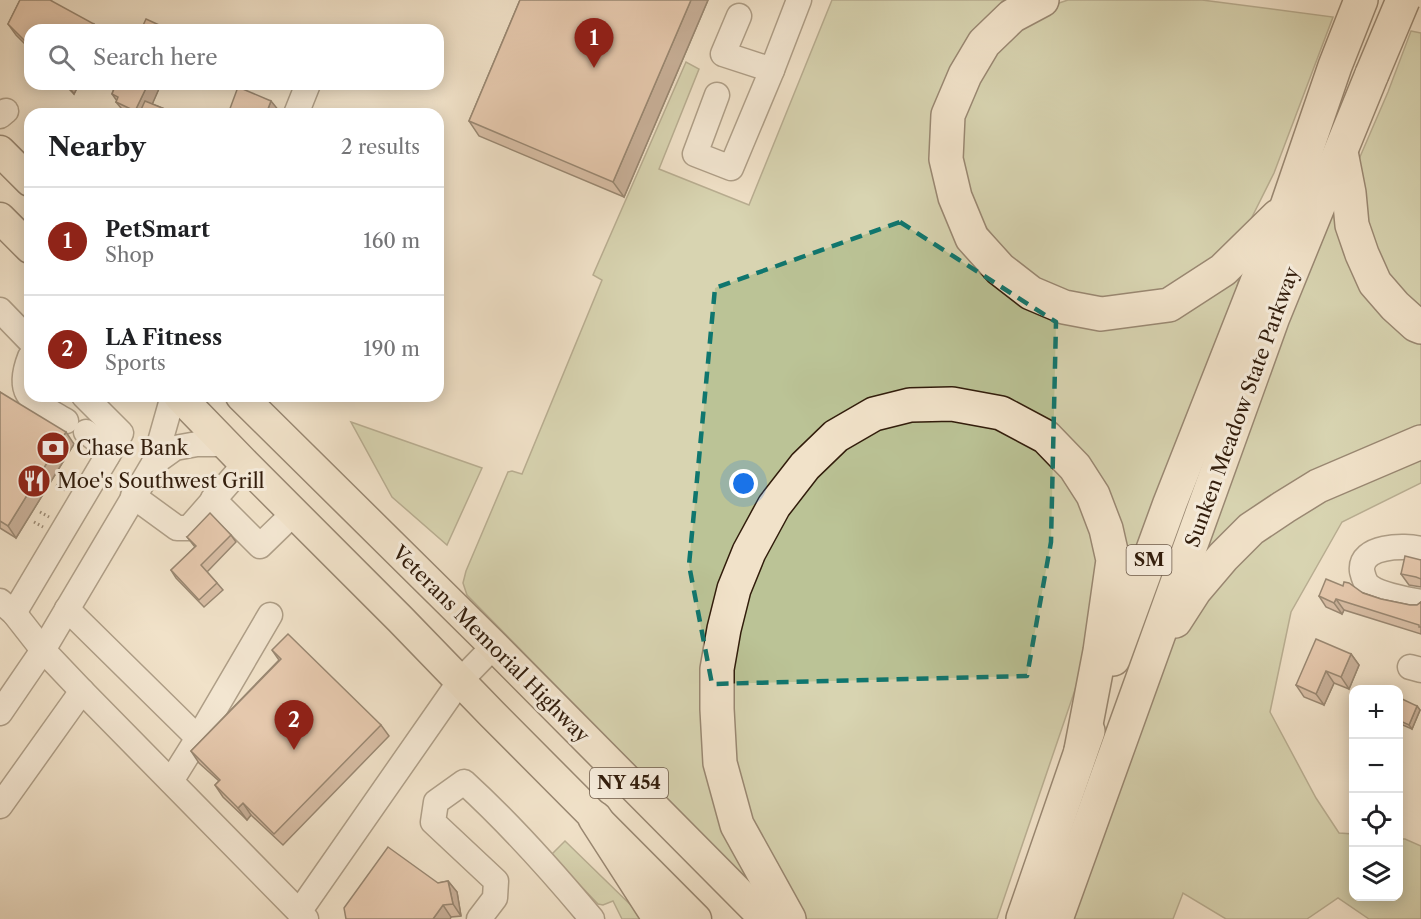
<!DOCTYPE html>
<meta charset="utf-8">
<style>
:root{--surface:#fff;--page:#f6f6f6;--text:#202124;--muted:#757577;--line:#e0e0e0;--accent:#8f2418}
body{margin:0;font-family:"Libre Caslon Text",serif;background:var(--page);color:var(--text)}
.controls{position:absolute;right:18px;bottom:18px;display:grid;overflow:hidden;border-radius:12px;box-shadow:0 3px 15px #0003}
.controls button{width:54px;height:54px;display:grid;place-items:center;padding:0;border:0;border-bottom:2px solid var(--line);background:var(--surface);color:var(--text);font:30px sans-serif}
.you{position:absolute;left:744px;top:484px;width:21px;height:21px;margin:-15px;border:4px solid #fff;border-radius:50%;background:#1a73e8;box-shadow:0 0 0 9px #1a73e833}
.badge{display:grid;place-items:center;width:39px;height:39px;border-radius:50%;background:var(--accent);color:#fff;font-size:20px;font-weight:700}
.pin{position:absolute;translate:-50% -50px;filter:drop-shadow(0 2px 3px #0008)}
.pin::after{content:'';position:absolute;top:32px;width:21px;height:18px;background:inherit;clip-path:polygon(0 0,100% 0,50% 100%)}
.list{margin:0;padding:0;list-style:none}
h2{display:flex;justify-content:space-between;align-items:center;height:78px;margin:0;padding:0 24px;font-size:26px}
h2 small{font-size:20px;font-weight:400;color:var(--muted)}
.list li{display:grid;grid-template-columns:39px 1fr auto;gap:18px;align-items:center;box-sizing:border-box;height:108px;padding:0 24px;border-top:2px solid var(--line)}
.list b{display:block;font-size:22px;white-space:nowrap}
.list p{margin:0;font-size:20px;white-space:nowrap;color:var(--muted)}
.list em{font-size:20px;font-style:normal;color:var(--muted)}
.icon{flex:none;width:33px;height:33px;fill:none;stroke:currentColor;stroke-width:2;stroke-linecap:round;stroke-linejoin:round}
.map{position:relative;flex:none;width:1421px;height:919px;overflow:hidden}
.search{position:absolute;background:var(--surface);box-shadow:0 3px 15px #0003;left:24px;top:24px;width:420px;height:66px;display:flex;align-items:center;gap:15px;box-sizing:border-box;padding:0 21px;border-radius:18px;color:var(--muted);font-size:22px}
.panel{position:absolute;background:var(--surface);box-shadow:0 3px 15px #0003;left:24px;top:108px;width:420px;height:294px;border-radius:18px}
.map>svg:first-child{display:block}
.green{fill:#bbc396;stroke:#767050;stroke-width:1.5}
.lines{fill:none;stroke-linecap:round;stroke-linejoin:round}
.minor-casing{stroke:#614e3a;stroke-width:27}
.major-casing{stroke:#311c0b;stroke-width:33}
.highway-casing{stroke:#311c0b;stroke-width:36}
.path{stroke:#311c0b;stroke-width:3;stroke-dasharray:1.5 3;stroke-linecap:butt}
.minor{stroke:#f6ecdc;stroke-width:24}
.major{stroke:#f1e2c9;stroke-width:30}
.highway{stroke:#f1e2c9;stroke-width:33}
.highway-bridge-casing{stroke:#311c0b;stroke-width:36;stroke-linecap:butt}
.highway-bridge{stroke:#f1e2c9;stroke-width:33}
.wall{fill:#bb927a;stroke:#311c0b;stroke-width:1.5}
.shaded-wall{fill:#997763;stroke:#311c0b;stroke-width:1.5}
.building{fill:#daaa8e;stroke:#311c0b;stroke-width:1.5}
.marked{fill:none;stroke:#0f766e;stroke-width:4.5;stroke-dasharray:12 8;stroke-linejoin:round}
.labels{text-anchor:middle;stroke-width:6;stroke-linejoin:round;paint-order:stroke}
.shield{fill:#f6ecdc;stroke:#6c5a4a;stroke-width:1.5}
.shield-label{font-size:18px;font-weight:bold;fill:#311c0b}
.street-label{font-size:20px;fill:#311c0b;stroke:#f6ecdc}
.poi-label{font-size:20px;fill:#311c0b;stroke:#f6ecdc;text-anchor:start}
</style>
<div class="map">
<svg width="1421" height="919" viewBox="0 0 1421 919">
<rect width="100%" height="100%" fill="#f1e2c9"/>
<filter id="stains"><feTurbulence type="fractalNoise" baseFrequency=".00333" numOctaves="4"/><feColorMatrix values="0 0 0 0 .2 0 0 0 0 .09 0 0 0 0 .02 0 0 0 .5 -.17"/></filter>
<radialGradient id="worn" r=".72"><stop offset=".6" stop-color="#630" stop-opacity="0"/><stop offset="1" stop-color="#630" stop-opacity=".3"/></radialGradient>
<g class="green">
<path d="M832,0H1021L949,86L956,232L1095,322L1243,261L1232,308L1114,615L1075,455L938,391L799,459L707,679L756,889L467,595L463,583L466,571L508,472L512,471L522,474L602,280L593,275L686,62L699,69L659,169L749,205Z"/>
<path d="M1068,0H1202L1333,17L1274,173L1246,229L1167,296L1104,304L1026,279L976,214L956,147L967,89L1003,36L1038,10Z"/>
<path d="M1411,31L1421,33V312L1373,265L1353,173L1388,92Z"/>
<path d="M1339,175V232L1421,336V434L1186,586Z"/>
<path d="M961,412L1053,455L1088,501L1104,561L1096,628L997,919H799L732,775L724,688L737,614L766,540L811,475L858,432Z"/>
<path d="M351,422L482,468L447,545L392,497Z"/>
<path d="M1421,451V483L1342,522L1291,612L1270,712L1316,798L1339,833L1353,834L1354,896H1398L1399,839H1405L1421,846V919H1369L1338,898L1307,919H1226L1183,893L1173,919H1064L1152,687L1179,630L1272,526Z"/>
<path d="M565,841L642,916L644,919H622L613,901L603,905L598,904L551,855Z"/>
</g>
<g class="lines">
<defs>
<g id="minor">
<path d="M739,16L723,54L772,70L799,0"/>
<path d="M717,95L695,154L731,168L772,70"/>
<path d="M296,114L308,84"/>
<path d="M0,116L6,111"/>
<path d="M0,310L30,341"/>
<path d="M30,357C14,398 35,402 66,421"/>
<path d="M86,432C96,439 102,444 107,456"/>
<path d="M154,463L175,448L197,444H225"/>
<path d="M133,496L177,528H189L245,464"/>
<path d="M213,499L260,546L294,513"/>
<path d="M1421,549C1405,545 1359,545 1362,571C1363,575 1364,580 1367,584C1377,595 1407,599 1421,602"/>
<path d="M0,601L14,613L43,650L82,691L306,919"/>
<path d="M67,609L198,738L270,615"/>
<path d="M14,613L121,433L84,396"/>
<path d="M1410,667L1421,670"/>
<path d="M0,713L43,650L154,463L173,396"/>
<path d="M171,781L198,738"/>
<path d="M0,806L82,691"/>
<path d="M299,912L460,681L494,646"/>
<path d="M479,919L495,898L496,881L433,822L436,802L464,782C510,824 552,871 592,919"/>
</g>
<g id="major">
<path d="M0,151L30,181"/>
<path d="M0,218L30,248"/>
<path d="M179,396L245,464L400,619L492,714L696,919"/>
<path d="M241,396L494,646L765,919"/>
</g>
<g id="highway">
<path d="M1042,0L1012,16L984,43L965,75L948,115L946,159L955,197L972,238L1000,269L1031,293L1064,307L1101,314L1169,305L1223,270L1278,216"/>
<path d="M1341,152L1349,193L1352,225L1362,254L1375,283L1395,306L1416,325L1421,327"/>
<path d="M1175,621L1195,590L1223,557L1251,529L1284,507L1318,486L1421,442"/>
<path d="M1113,659L1170,503L1287,206L1335,66L1361,0"/>
<path d="M595,818L660,919"/>
<path d="M789,919L737,825L720,763L717,709V669L724,629L734,589L749,552L774,506L805,466L836,436L874,414L910,405L952,404L1001,413L1046,437L1075,467L1093,495L1106,529L1113,560L1100,651L1081,750"/>
<path d="M1023,919L1088,731"/>
<path d="M1056,919L1273,317L1372,74"/>
</g>
</defs>
<use href="#minor" class="minor-casing"/>
<use href="#major" class="major-casing"/>
<use href="#highway" class="highway-casing"/>
<g class="path">
<path d="M56,485L65,490"/>
<path d="M40,512L49,517"/>
<path d="M34,522L43,527"/>
</g>
<use href="#minor" class="minor"/>
<use href="#major" class="major"/>
<use href="#highway" class="highway"/>
<defs>
<path id="highway-bridge" d="M1372,74L1403,0"/>
</defs>
<use href="#highway-bridge" class="highway-bridge-casing"/>
<use href="#highway-bridge" class="highway-bridge"/>
</g>
<g class="wall">
<path d="M20,0H51L53,3L30,30V49L16,35L8,24Z"/>
<path d="M520,0H708L624,197L479,136L469,121Z"/>
<path d="M64,84H79L74,94Z"/>
<path d="M116,84H161L152,104L177,114H126L116,102L117,101L112,94Z"/>
<path d="M0,392L74,444L16,538L0,528Z"/>
<path d="M231,535L236,542L207,572L217,583L223,590L204,607L176,578L171,570L195,547L187,537Z"/>
<path d="M1421,560V587L1409,585L1401,574Z"/>
<path d="M1343,586L1381,599L1410,605H1417L1421,602V634L1344,610L1342,614L1326,607L1319,596Z"/>
<path d="M272,650L381,725L389,736L283,845L251,815L247,820L223,797L215,785L219,781L199,763L191,751L279,660Z"/>
<path d="M1351,654L1359,665L1349,689L1334,683L1324,705L1304,697L1296,685Z"/>
<path d="M1398,702L1417,706L1420,710L1412,729L1398,723Z"/>
<path d="M448,881L457,892L461,916L451,917L450,919H346L438,883Z"/>
</g>
<g class="shaded-wall">
<path d="M691,0H708L624,197L613,182Z"/>
<path d="M94,24L98,30H91Z"/>
<path d="M67,84H79L74,94Z"/>
<path d="M148,84H161L148,114H137L135,111Z"/>
<path d="M271,101L280,112L279,114H266Z"/>
<path d="M66,432L74,444L16,538L8,526Z"/>
<path d="M1336,599L1344,610L1342,614L1334,603Z"/>
<path d="M1351,654L1359,665L1349,689L1341,677Z"/>
<path d="M1326,671L1334,683L1324,705L1316,694Z"/>
<path d="M1417,706L1420,710L1412,729L1409,725Z"/>
<path d="M243,803L251,815L247,820L238,808Z"/>
<path d="M448,881L457,892L461,916L453,904Z"/>
<path d="M443,905L451,917L450,919H433Z"/>
</g>
<g class="building">
<path d="M20,0H50L94,24L91,30H30V46L8,24Z"/>
<path d="M520,0H691L613,182L469,121Z"/>
<path d="M146,19L170,30H141Z"/>
<path d="M116,84H148L135,111L116,102L118,97L112,94Z"/>
<path d="M238,87L271,101L266,114H228Z"/>
<path d="M145,101L177,114H139Z"/>
<path d="M0,392L66,432L8,526L0,521Z"/>
<path d="M210,513L231,535L201,565L217,583L199,600L171,570L196,546L187,537Z"/>
<path d="M1405,556L1421,560V579L1416,577L1401,574Z"/>
<path d="M1326,579L1343,586L1344,582L1349,583L1363,593L1381,599L1410,605H1417L1421,602V627H1419V625L1336,599L1334,603L1319,596Z"/>
<path d="M288,634L381,725L274,834L243,803L238,808L215,785L220,780L191,751L281,659L272,650Z"/>
<path d="M1316,639L1351,654L1341,677L1326,671L1316,694L1296,685Z"/>
<path d="M1400,698L1417,706L1409,725L1398,720V702Z"/>
<path d="M388,847L438,883L448,881L453,904L443,905L433,919H346L344,908Z"/>
</g>
<path d="M0 0H1421V919H0ZM900,222L1056,322L1051,542L1027,676L712,684L689,565L715,288Z" fill="#f1e2c9" fill-opacity=".55" fill-rule="evenodd"/>
<path class="marked" d="M900,222L1056,322L1051,542L1027,676L712,684L689,565L715,288Z"/>
<defs>
<symbol id="bank-disc" viewBox="-11 -11 22 22"><circle r="9.5" fill="#8f2418" stroke="#f6ecdc"/><path d="M-6-4H6V4H-6ZM0-2.3a2.3 2.3 0 1 0 0 4.6a2.3 2.3 0 1 0 0-4.6Z" fill="#fff"/></symbol>
<symbol id="restaurant-disc" viewBox="-11 -11 22 22"><circle r="9.5" fill="#8f2418" stroke="#f6ecdc"/><path d="M-5-6h1v4h1v-4h1v4h1v-4h1v5L-1.5 .5V6h-2V.5L-5-1ZM5-6V6H3V1.5H1.5Q1.5-4 5-6Z" fill="#fff"/></symbol>
</defs>
<g fill-rule="evenodd">
<use href="#bank-disc" x="34" y="429" width="38" height="38"/>
<use href="#restaurant-disc" x="15" y="462" width="38" height="38"/>
</g>
<g class="labels">
<g class="shield">
<rect x="1126.5" y="545" width="45" height="30" rx="4.5"/>
<rect x="590" y="768" width="78" height="30" rx="4.5"/>
</g>
<g class="shield-label">
<text x="1149" y="566">SM</text>
<text x="629" y="789">NY 454</text>
</g>
<g class="street-label">
<text transform="translate(1242 407) rotate(-70)" y="7">Sunken Meadow State Parkway</text>
<text transform="translate(491 644) rotate(45)" y="7">Veterans Memorial Highway</text>
</g>
<g class="poi-label">
<text x="76" y="455">Chase Bank</text>
<text x="57" y="488">Moe's Southwest Grill</text>
</g>
</g>
<rect width="100%" height="100%" filter="url(#stains)"/>
<rect width="100%" height="100%" fill="url(#worn)"/>
</svg>
<div class="controls">
<button>+</button>
<button>−</button>
<button><svg class="icon" aria-label="locate" viewBox="0 0 24 24"><circle cx="12" cy="12" r="6"/><path d="M12 2v4M12 18v4M2 12h4M18 12h4"/></svg></button>
<button><svg class="icon" aria-label="layers" viewBox="0 0 24 24"><path d="M12 4l9 5-9 5-9-5zM3 14l9 5 9-5"/></svg></button>
</div>
<div class="you"></div>
<div class="pin badge" style="left:594px;top:68px">1</div>
<div class="pin badge" style="left:294px;top:750px">2</div>
<div class="search"><svg class="icon" aria-label="search" viewBox="0 0 24 24"><circle cx="10" cy="10" r="6"/><path d="M15 15l6 6"/></svg>Search here</div>
<section class="panel">
<h2>Nearby<small>2 results</small></h2>
<ul class="list">
<li><span class="badge">1</span><div><b>PetSmart</b><p>Shop</p></div><em>160 m</em></li>
<li><span class="badge">2</span><div><b>LA Fitness</b><p>Sports</p></div><em>190 m</em></li>
</ul>
</section>
</div>
